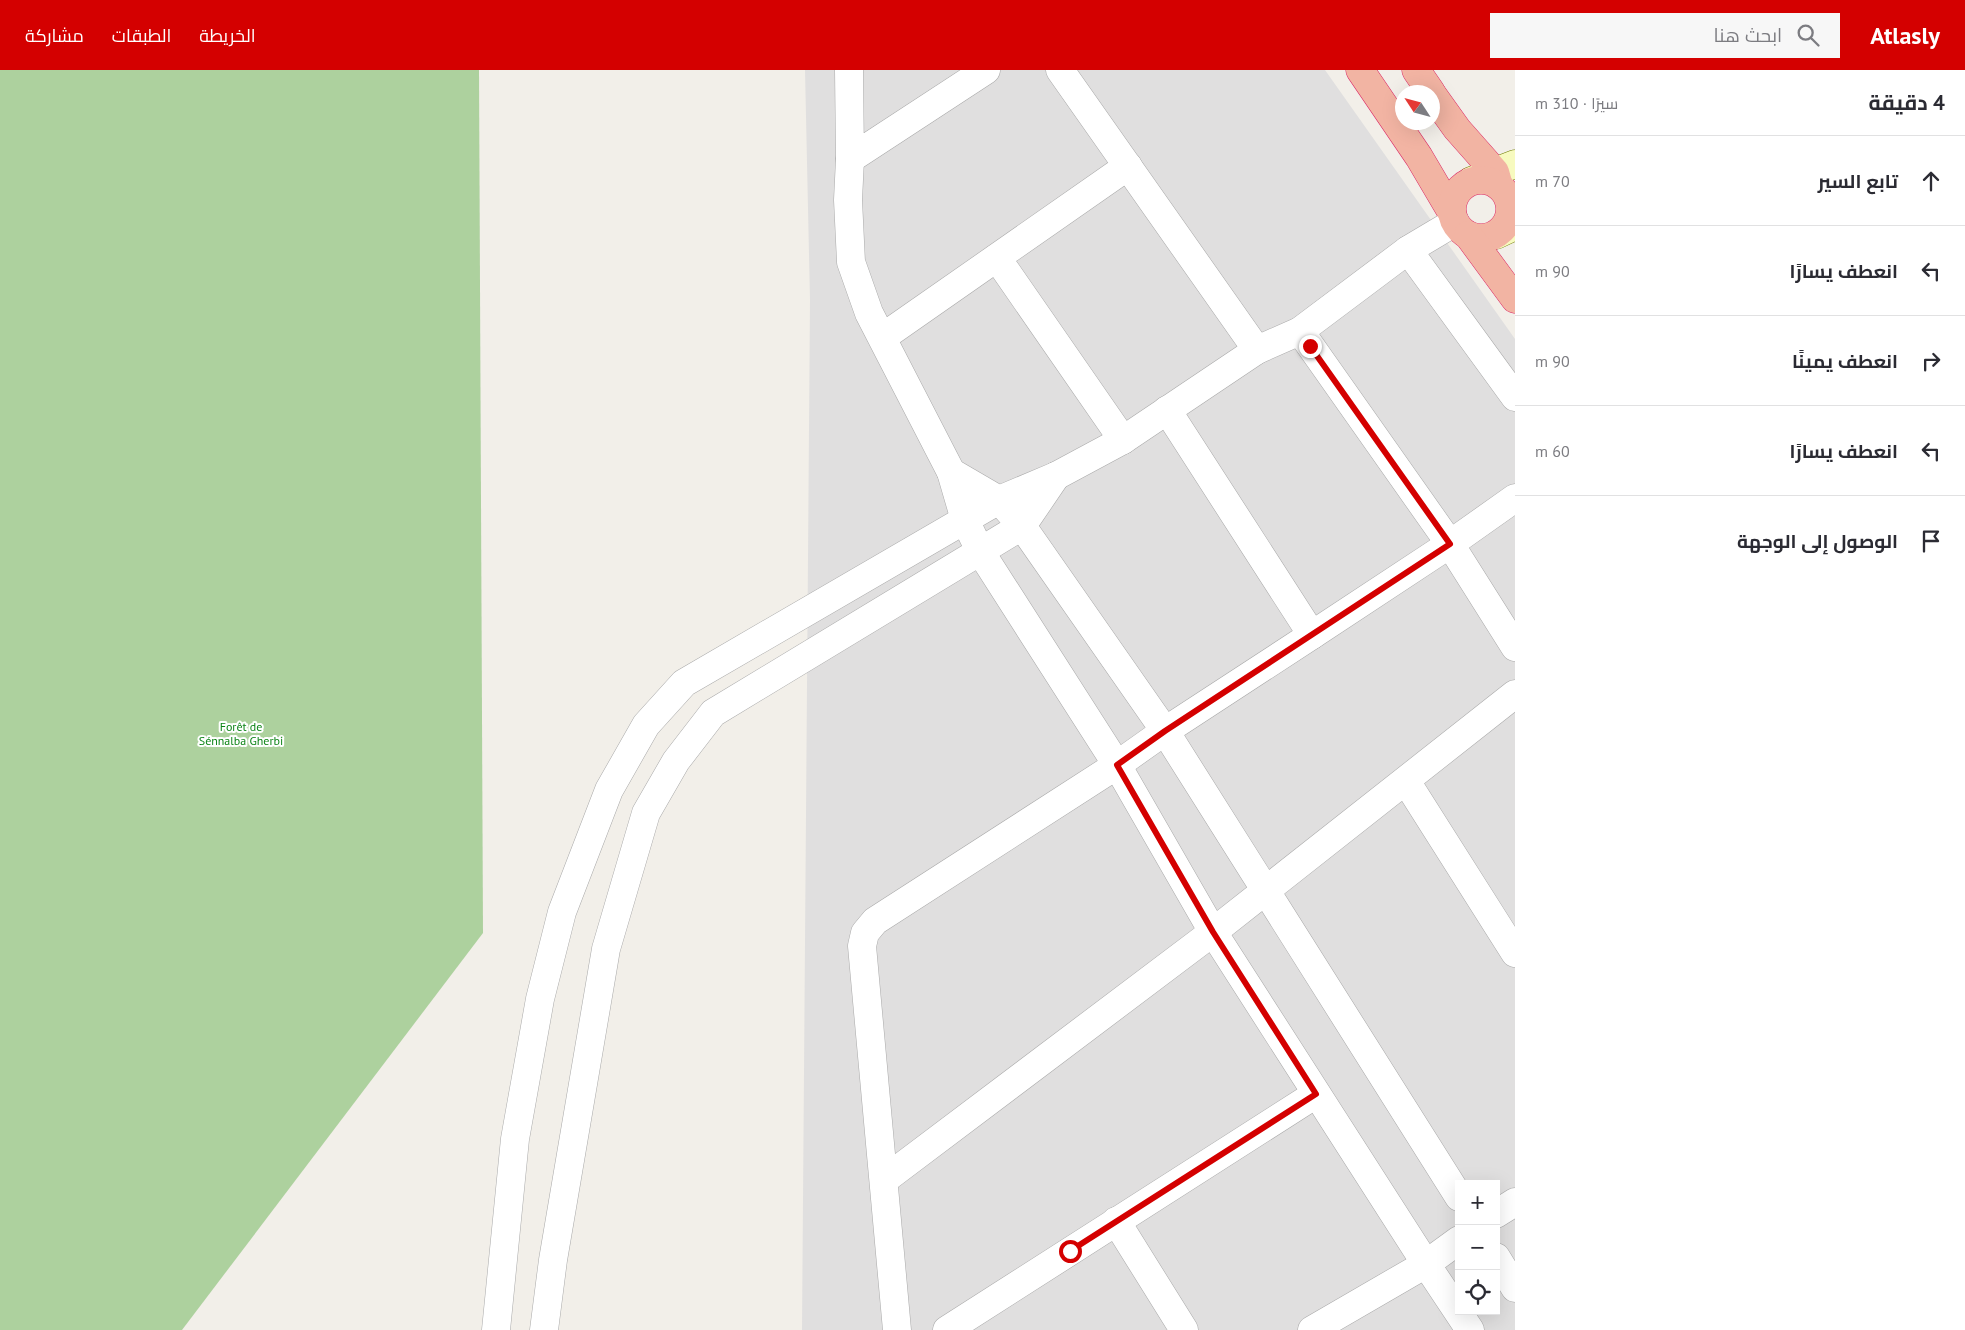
<!DOCTYPE html>
<html lang="ar">
<meta charset="utf-8">
<style>
:root{--surface:#fff;--page:#f7f7f7;--text:#2b2b33;--muted:#7c7c81;--line:#e1e1e2;--accent:#d40000}
body{margin:0;font-family:"PT Sans",Cairo,sans-serif;background:var(--page);color:var(--text);direction:rtl}
.controls{position:absolute;right:15px;bottom:15px;display:grid;overflow:hidden;border-radius:0px;box-shadow:0 5px 20px #0002}
.controls button{width:45px;height:45px;display:grid;place-items:center;padding:0;border:0;border-bottom:1px solid var(--line);background:var(--surface);color:var(--text);font:25px sans-serif}
.compass{position:absolute;left:1395px;top:15px;width:45px;height:45px;border-radius:50%;background:var(--surface);box-shadow:0 5px 20px #0002;rotate:306deg}
.stop{position:absolute;width:15px;height:15px;margin:-11px;border:4px solid #d40000;border-radius:50%;background:#fff}
.stop.end{background:#d40000;border-color:#fff;box-shadow:0 1px 5px #0008}
.list{margin:0;padding:0;list-style:none}
h2{display:flex;justify-content:space-between;align-items:center;height:65px;margin:0;padding:0 20px;font-size:21px}
h2 small{font-size:16px;font-weight:400;color:var(--muted)}
.list li{display:grid;grid-template-columns:32px 1fr auto;gap:15px;align-items:center;box-sizing:border-box;height:90px;padding:0 20px;border-top:1px solid var(--line)}
.list b{display:block;font-size:19px;white-space:nowrap}
.list em{font-size:16px;font-style:normal;color:var(--muted)}
.icon{flex:none;width:28px;height:28px;fill:none;stroke:currentColor;stroke-width:2;stroke-linecap:round;stroke-linejoin:round}
.map{position:relative;flex:none;width:1515px;height:1260px;overflow:hidden;direction:ltr}
header{display:flex;align-items:center;gap:30px;box-sizing:border-box;height:70px;padding:0 25px;background:var(--accent);color:#fff}
header strong{font-size:24px}
nav{display:flex;gap:28px;margin-inline-start:auto;font-size:18px}
.search{width:350px;height:45px;background:var(--page);display:flex;align-items:center;gap:12px;box-sizing:border-box;padding:0 18px;border-radius:0px;color:var(--muted);font-size:19px}
main{display:flex}
aside{flex:1;background:var(--surface)}
.map>svg:first-child{display:block}
.residential{fill:#e0dfdf;fill-rule:evenodd}
.forest{fill:#add19e}
.lines{fill:none;stroke-linecap:round;stroke-linejoin:round}
.minor-casing{stroke:#a9a9a9;stroke-width:29}
.secondary-casing{stroke:#707d05;stroke-width:29}
.trunk-casing{stroke:#dc2a67;stroke-width:29}
.minor{stroke:#fff;stroke-width:28}
.secondary{stroke:#f7fabf;stroke-width:28}
.trunk{stroke:#f2b4a3;stroke-width:28}
.route{stroke:#d40000;stroke-width:6}
.labels{text-anchor:middle;stroke-width:4;stroke-linejoin:round;paint-order:stroke}
.park-label{font-size:12px;fill:#0c8416;stroke:#fff}
</style>
<header>
<strong>Atlasly</strong>
<div class="search"><svg class="icon" aria-label="search" viewBox="0 0 24 24"><circle cx="10" cy="10" r="6"/><path d="M15 15l6 6"/></svg>ابحث هنا</div>
<nav><a>الخريطة</a><a>الطبقات</a><a>مشاركة</a></nav>
</header>
<main>
<aside>
<h2>4 دقيقة<small>سيرًا · 310 m</small></h2>
<ul class="list">
<li><svg class="icon" aria-label="ahead" viewBox="0 0 24 24"><path d="M12 20V5M6 11l6-6 6 6"/></svg><div><b>تابع السير</b></div><em>70 m</em></li>
<li><svg class="icon" aria-label="left" viewBox="0 0 24 24"><path d="M17 20v-9H6M10 6l-5 5 5 5"/></svg><div><b>انعطف يسارًا</b></div><em>90 m</em></li>
<li><svg class="icon" aria-label="right" viewBox="0 0 24 24"><path d="M7 20v-9h11M14 6l5 5-5 5"/></svg><div><b>انعطف يمينًا</b></div><em>90 m</em></li>
<li><svg class="icon" aria-label="left" viewBox="0 0 24 24"><path d="M17 20v-9H6M10 6l-5 5 5 5"/></svg><div><b>انعطف يسارًا</b></div><em>60 m</em></li>
<li><svg class="icon" aria-label="arrive" viewBox="0 0 24 24"><path d="M6 21V4h12l-3 4 3 4H6"/></svg><div><b>الوصول إلى الوجهة</b></div></li>
</ul>
</aside>
<div class="map">
<svg width="1515" height="1260" viewBox="0 0 1515 1260">
<rect width="100%" height="100%" fill="#f2efe9"/>
<path class="residential" d="M805,0H1325L1515,269V1260H802L810,230ZM1459,1114H1496V1241H1459Z"/>
<path class="forest" d="M0,0H479L483,863L182,1260H0Z"/>
<g class="lines">
<defs>
<g id="minor">
<path d="M849,0L850,89L986,0"/>
<path d="M1060,0L1257,280"/>
<path d="M850,89L848,130L851,192L869,243L951,402L965,450L980,481L1117,695L1213,862L1426,1194L1470,1260"/>
<path d="M1408,180L1515,327"/>
<path d="M997,188L1123,370"/>
<path d="M1300,261L1450,474L1515,577"/>
<path d="M883,267L1128,96"/>
<path d="M1167,340L1312,565"/>
<path d="M951,402L999,430L1022,456L1165,661L1459,1127"/>
<path d="M1406,711L1515,883"/>
<path d="M884,1110L1213,862L1515,624"/>
<path d="M1496,1144L1515,1132"/>
<path d="M1116,1151L1184,1260"/>
<path d="M1496,1187L1515,1218"/>
<path d="M496,1260L515,1069L540,929L562,842L609,720L646,655L684,613L999,430L1056,406L1123,370L1257,280L1300,261L1408,180L1455,152"/>
<path d="M544,1260L553,1190L606,879L646,743L676,691L713,643L1022,456L1056,406"/>
<path d="M897,1260L862,876L865,863L875,851L1117,695L1165,661L1312,565L1450,474L1515,428"/>
<path d="M947,1260L1316,1024"/>
<path d="M1312,1260L1426,1194L1459,1170"/>
</g>
<g id="secondary">
<path d="M1471,111L1515,94"/>
<path d="M1496,165L1515,156"/>
</g>
<g id="trunk">
<path d="M1360,0L1419,87L1452,143"/>
<path d="M1416,0L1431,22"/>
<path d="M1432,24L1457,59L1495,102L1499,116"/>
<circle cx="1481" cy="139" r="29"/>
<path d="M1468,165L1515,229"/>
</g>
</defs>
<use href="#minor" class="minor-casing"/>
<use href="#secondary" class="secondary-casing"/>
<use href="#trunk" class="trunk-casing"/>
<use href="#minor" class="minor"/>
<use href="#secondary" class="secondary"/>
<use href="#trunk" class="trunk"/>
</g>
<g class="lines">
<path class="route" d="M1070,1181L1316,1024L1213,862L1117,695L1165,661L1450,474L1310,276"/>
</g>
<g class="labels">
<g class="park-label">
<text x="241" y="661">Forêt de<tspan x="241" dy="14">Sénnalba Gherbi</tspan></text>
</g>
</g>
</svg>
<div class="controls">
<button>+</button>
<button>−</button>
<button><svg class="icon" aria-label="locate" viewBox="0 0 24 24"><circle cx="12" cy="12" r="6"/><path d="M12 2v4M12 18v4M2 12h4M18 12h4"/></svg></button>
</div>
<svg class="compass" viewBox="-18 -18 36 36"><path d="M0-13l5 13h-10z" fill="#e53935"/><path d="M0 13l5-13h-10z" fill="#7c7c81"/></svg>
<div class="stop" style="left:1070px;top:1181px"></div>
<div class="stop end" style="left:1310px;top:276px"></div>
</div>
</main>
